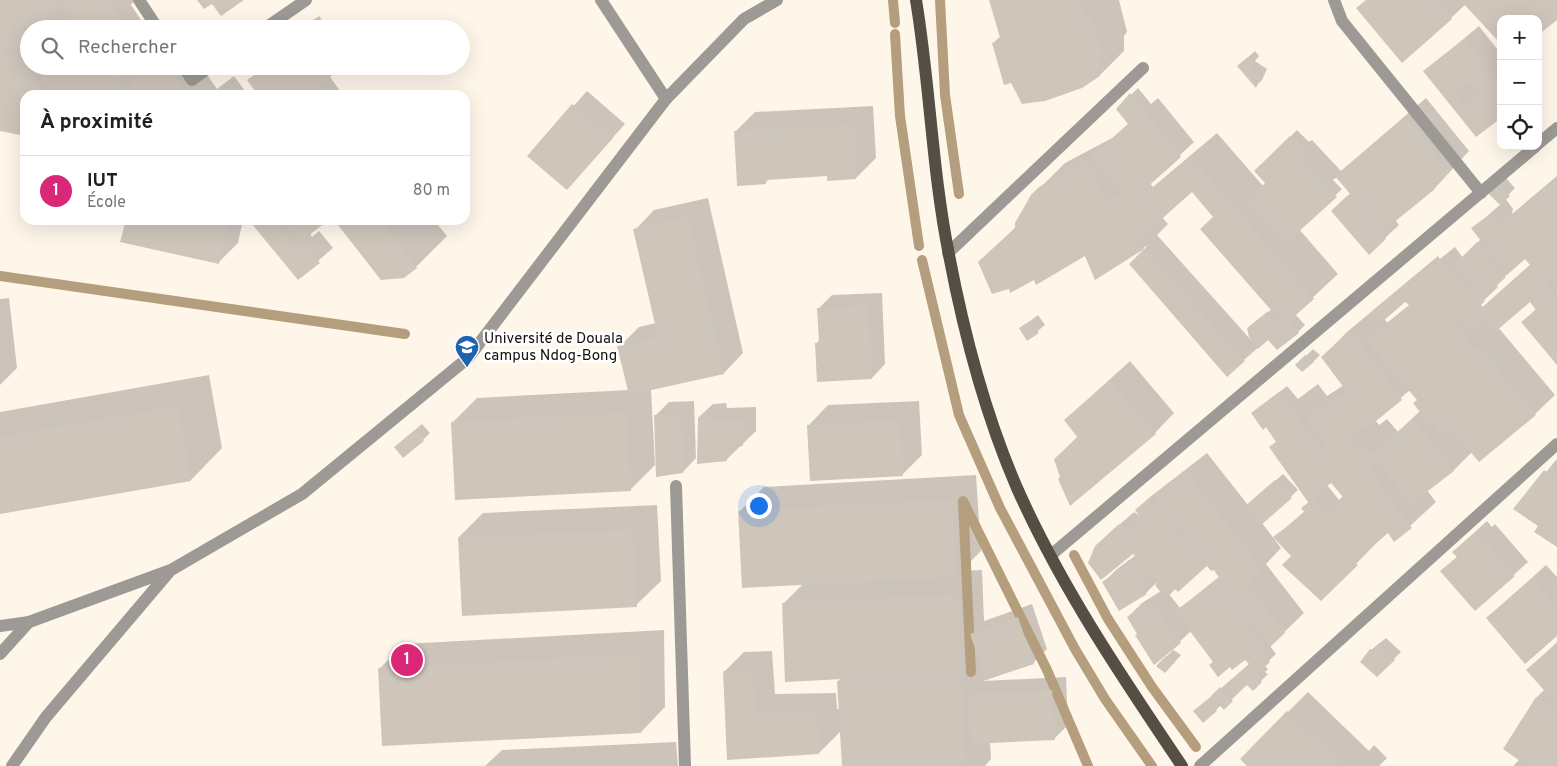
<!DOCTYPE html>
<html lang="fr">
<meta charset="utf-8">
<style>
:root{--surface:#fff;--page:#f6f6f6;--text:#202124;--muted:#757577;--line:#e0e0e0;--accent:#db2777}
body{margin:0;font-family:Overpass,sans-serif;background:var(--page);color:var(--text)}
.controls{position:absolute;right:15px;top:15px;display:grid;overflow:hidden;border-radius:10px;box-shadow:0 5px 20px #0002}
.controls button{width:45px;height:45px;display:grid;place-items:center;padding:0;border:0;border-bottom:1px solid var(--line);background:var(--surface);color:var(--text);font:25px sans-serif}
.you{position:absolute;left:758px;top:505px;width:18px;height:18px;margin:-12px;border:4px solid #fff;border-radius:50%;background:#1a73e8;box-shadow:0 0 0 8px #1a73e833}
.badge{display:grid;place-items:center;width:32px;height:32px;border-radius:50%;background:var(--accent);color:#fff;font-size:16px;font-weight:700}
.pin{position:absolute;translate:-50% -50%;border:2px solid #fff;box-shadow:0 1px 5px #0006}
.list{margin:0;padding:0;list-style:none}
h2{display:flex;justify-content:space-between;align-items:center;height:65px;margin:0;padding:0 20px;font-size:21px}
h2 small{font-size:16px;font-weight:400;color:var(--muted)}
.list li{display:grid;grid-template-columns:32px 1fr auto;gap:15px;align-items:center;box-sizing:border-box;height:70px;padding:0 20px;border-top:1px solid var(--line)}
.list b{display:block;font-size:19px;white-space:nowrap}
.list p{margin:0;font-size:16px;white-space:nowrap;color:var(--muted)}
.list em{font-size:16px;font-style:normal;color:var(--muted)}
.icon{flex:none;width:28px;height:28px;fill:none;stroke:currentColor;stroke-width:2;stroke-linecap:round;stroke-linejoin:round}
.map{position:relative;flex:none;width:1557px;height:766px;overflow:hidden}
.search{position:absolute;background:var(--surface);box-shadow:0 5px 20px #0002;left:20px;top:20px;width:450px;height:55px;display:flex;align-items:center;gap:12px;box-sizing:border-box;padding:0 18px;border-radius:28px;color:var(--muted);font-size:19px}
.panel{position:absolute;background:var(--surface);box-shadow:0 5px 20px #0002;left:20px;top:90px;width:450px;height:135px;border-radius:15px}
.map>svg:first-child{display:block}
.shadow{fill:#0003;fill-rule:evenodd}
.lines{fill:none;stroke-linecap:round;stroke-linejoin:round}
.stream{stroke:#b49e7e;stroke-width:10}
.building{fill:#cfc6bb;fill-rule:evenodd}
.minor{stroke:#9d9994;stroke-width:12}
.major{stroke:#544e45;stroke-width:12}
.labels{text-anchor:middle;stroke-width:5;stroke-linejoin:round;paint-order:stroke}
.poi-label{font-size:15px;fill:#13100c;stroke:#fff;text-anchor:start}
</style>
<div class="map">
<svg width="1557" height="766" viewBox="0 0 1557 766">
<rect width="100%" height="100%" fill="#fff6ea"/>
<g class="shadow">
<path d="M0,0H135L131,5L147,29H29V66H201L217,89L234,76L248,95H25V135L0,130Z"/>
<path d="M991,0H1119L1127,32L1124,36V51L1100,75L993,43L1001,36Z"/>
<path d="M1367,0H1557V17L1538,19L1466,4L1451,18Z"/>
<path d="M319,16L328,29H301Z"/>
<path d="M1479,26L1501,54V116L1476,135L1425,71Z"/>
<path d="M1255,51L1259,56L1255,61L1267,69L1262,80L1256,86L1245,60Z"/>
<path d="M263,66H341L330,77L343,95H259L249,80Z"/>
<path d="M1138,88L1151,104L1158,98L1194,142L1150,183L1153,187L1217,133L1263,186L1267,182L1256,171L1297,130L1309,142L1312,140L1341,171L1426,98L1469,151L1435,188L1395,220L1399,225L1369,253L1332,211L1351,193L1337,177L1333,180L1342,189L1299,229L1338,274L1295,314L1305,325L1298,332L1277,348L1268,339L1244,360L1130,265L1148,245L1096,278L1086,254L1010,288L980,262L1016,227L1032,196L1065,163L1114,137L1129,124L1117,109ZM1192,190L1214,216L1272,309L1255,322L1251,340L1157,235L1168,224L1162,217Z"/>
<path d="M587,91L625,124L567,188L529,155Z"/>
<path d="M873,106L876,158L856,178L828,175L770,178L765,183L735,132L755,112Z"/>
<path d="M1504,176L1515,188L1505,198L1513,209L1512,214L1557,176V363L1523,322L1537,308L1530,300L1498,327L1555,395L1535,414L1472,452L1454,470L1427,490L1436,502L1395,540L1388,531L1321,600L1293,556L1275,537L1305,511L1302,508L1309,502L1270,447L1277,441L1260,407L1287,386L1298,399L1318,384L1327,396L1344,385L1322,357L1347,332L1438,256L1440,259L1455,247L1463,258L1481,239L1473,228L1501,204L1489,192ZM1526,257L1531,264L1483,307L1480,304L1498,287L1496,284ZM1405,300L1410,305L1388,323L1384,319ZM1410,390L1418,399L1420,411L1398,432L1387,419L1379,425L1375,420ZM1331,482L1343,496L1339,500L1327,485Z"/>
<path d="M708,198L743,353L724,373L651,389L655,465L630,490L452,423L477,398L629,390L619,347L639,327L656,323L635,230L654,210Z"/>
<path d="M127,220H243L238,243L218,263Z"/>
<path d="M258,220H327L310,233L312,237L319,231L333,248L298,278Z"/>
<path d="M336,220H434L447,236L416,267Z"/>
<path d="M882,293L885,364L872,378L816,344L820,339L819,308L832,295Z"/>
<path d="M9,298L17,368L0,385V299Z"/>
<path d="M1038,315L1045,325L1028,339L1020,329Z"/>
<path d="M1313,349L1320,355L1313,362L1297,365Z"/>
<path d="M1130,361L1174,413L1155,433L1062,477L1055,459L1078,436L1065,420Z"/>
<path d="M209,375L222,448L191,480L0,513V412Z"/>
<path d="M694,401L696,458L683,472L656,415L669,402Z"/>
<path d="M919,401L922,455L902,475L809,425L828,405Z"/>
<path d="M726,403L727,408L756,407V431L726,460L699,417L713,404Z"/>
<path d="M422,424L430,433L423,440H403Z"/>
<path d="M1207,453L1248,505L1283,474L1298,490L1262,523L1281,548L1266,564L1304,613L1270,646L1276,654L1264,665L1268,669L1265,672L1268,674L1253,689L1247,683L1224,708L1221,705L1216,710L1201,705L1250,664L1245,658L1230,665L1214,661L1191,631L1172,649L1181,655L1172,665L1166,657L1173,650L1171,649L1138,634L1128,617L1142,603L1161,591L1156,583L1146,593L1103,583L1117,569L1136,555L1110,533L1134,512L1141,517L1136,510L1150,497ZM1207,564L1215,568L1220,576L1180,608L1169,594Z"/>
<path d="M1557,459V545L1540,526L1515,509Z"/>
<path d="M976,475L981,551L961,571L982,570L984,621L1032,604L1047,649L1033,663L983,681L1066,677L1068,725L1055,738L990,742L991,759L985,766H843L841,731L819,753L728,759L724,672L744,652L772,651L775,694L836,693L837,709H840L838,681L842,678L783,604L803,584L739,512L764,487Z"/>
<path d="M657,505L661,581L636,605L459,537L483,513Z"/>
<path d="M1487,521L1492,527L1495,524L1528,562L1476,609L1442,571L1458,556L1453,552Z"/>
<path d="M1546,565L1557,577V634L1488,618Z"/>
<path d="M664,630L665,707L641,732L379,669L404,644Z"/>
<path d="M1386,638L1401,652L1377,676L1371,650Z"/>
<path d="M1557,642V766H1513L1520,759L1505,749L1537,697L1545,689L1528,670Z"/>
<path d="M1308,692L1369,751L1374,745L1387,758L1379,766H1249L1241,759Z"/>
<path d="M676,742L678,766H485L502,750Z"/>
</g>
<g class="lines">
<g class="stream">
<path d="M893,0L895,23"/>
<path d="M940,0L945,95L959,194"/>
<path d="M895,34L900,116L919,246"/>
<path d="M922,260L959,415L1000,508L1075,649L1105,699L1152,766"/>
<path d="M0,276L405,334"/>
<path d="M1074,555L1108,619L1152,687L1196,747"/>
<path d="M971,672L963,501L1047,670L1088,766"/>
</g>
</g>
<g class="building">
<path d="M0,0H67L7,39L47,95H25V136L0,131Z"/>
<path d="M72,0H109L120,17L102,29H60L71,21L61,7Z"/>
<path d="M197,0H244L221,16L212,4L204,9Z"/>
<path d="M989,0H1079L1084,18L1092,16L1103,58L1099,59L1100,76L1082,88L1045,101L1022,104L1011,83L1004,85L992,43L1001,41Z"/>
<path d="M1366,0H1435L1452,19L1402,63L1356,8Z"/>
<path d="M1440,0H1454L1446,7Z"/>
<path d="M1460,0H1557V20L1538,35V19H1501V44Z"/>
<path d="M45,16L54,29H29V66H46L34,75L9,40Z"/>
<path d="M1464,39L1501,85V118L1476,137L1423,71ZM1470,81L1479,92L1464,105L1454,93Z"/>
<path d="M1248,57L1253,63L1250,69L1261,76L1256,88L1237,66Z"/>
<path d="M52,66H121L126,73L117,79L124,88L114,95H54L40,75Z"/>
<path d="M150,66H166L188,95H138L128,82Z"/>
<path d="M267,66H321L330,79L315,89L319,95H258L247,80Z"/>
<path d="M1130,93L1181,157L1144,190L1147,194L1191,157L1314,299L1289,321L1299,333L1277,350L1268,340L1258,349L1249,337L1247,328L1267,312L1280,327L1284,325L1200,229L1213,217L1192,192L1137,241L1245,361L1227,377L1129,264L1144,249L1095,280L1085,256L1036,285L1034,280L1010,293L1009,289L992,294L978,262L1015,228V223L1031,195L1039,187L1088,159L1099,178L1096,180L1107,201L1121,192L1091,157L1128,124L1116,109Z"/>
<path d="M572,104L613,138L567,190L527,156Z"/>
<path d="M1405,117L1450,172L1433,185L1435,189L1382,232L1335,176Z"/>
<path d="M854,125L856,179L827,181V176L766,180V184L737,186L734,131Z"/>
<path d="M1290,136L1305,151L1300,156L1337,197L1285,244L1245,202L1265,183L1254,171Z"/>
<path d="M1557,179V277L1546,284L1557,298V365L1521,322L1536,310L1530,302L1495,332L1483,320L1469,331L1463,320L1456,326L1476,349L1479,347L1536,415L1479,462L1450,428L1441,435L1431,422L1429,424L1413,403L1417,400L1366,340L1409,305L1405,302L1381,323L1371,312L1423,269L1425,272L1441,260L1450,272L1453,269L1485,301L1474,311L1477,312L1530,265L1525,259L1507,275L1471,228L1492,213L1500,224Z"/>
<path d="M1497,182L1510,196L1500,205L1487,192Z"/>
<path d="M1348,195L1386,239L1369,255L1331,211Z"/>
<path d="M688,217L724,374L629,395L617,346L658,337L633,229Z"/>
<path d="M126,220H228L219,264L120,242Z"/>
<path d="M257,220H275L298,249L304,244L320,263L298,280L252,224Z"/>
<path d="M282,220H329L300,242Z"/>
<path d="M334,220H380L417,268L404,278L381,280Z"/>
<path d="M1477,242L1506,277L1484,297L1455,264Z"/>
<path d="M868,306L872,379L817,382L815,343H819L817,308Z"/>
<path d="M1030,321L1039,333L1027,341L1019,328Z"/>
<path d="M1351,331L1402,400L1371,425L1347,438L1354,448L1362,443L1372,455L1413,418L1454,471L1411,504L1378,462L1369,470L1412,528L1394,542L1388,533L1354,562L1358,565L1321,601L1282,565L1291,556L1273,537L1305,513L1301,508L1313,499L1325,513L1343,497L1331,483L1308,502L1269,447L1276,442L1266,427L1263,430L1251,413L1279,392L1325,453L1328,449L1305,417L1347,392L1321,357Z"/>
<path d="M1305,355L1314,362L1302,372L1295,365Z"/>
<path d="M1110,380L1156,434L1070,506L1058,479L1060,477L1054,459L1078,438L1064,420Z"/>
<path d="M178,406L191,481L0,514V437Z"/>
<path d="M626,413L631,491L455,500L451,422Z"/>
<path d="M681,414L683,473L656,477L654,415Z"/>
<path d="M712,416L714,421L743,420V446L726,447L727,461L697,464L698,417Z"/>
<path d="M900,420L903,476L810,481L807,425Z"/>
<path d="M415,430L424,441L403,458L394,447Z"/>
<path d="M1544,470L1557,479V547L1534,532L1538,526L1513,509Z"/>
<path d="M1187,472L1262,569L1248,585L1285,633L1270,647L1234,601L1214,570L1211,571L1207,566L1178,592L1175,589L1166,599L1155,585L1158,583L1152,575L1139,584L1147,594L1119,611L1102,582L1137,558L1133,554L1101,580L1088,563L1095,546L1119,524L1126,531L1140,517L1135,510L1148,499L1153,505L1159,502L1154,495ZM1177,525L1204,560L1203,561L1175,527Z"/>
<path d="M1275,480L1292,498L1261,525L1244,507Z"/>
<path d="M952,499L957,577L742,588L738,511Z"/>
<path d="M633,530L637,607L462,616L458,537Z"/>
<path d="M1473,534L1478,540L1481,536L1515,576L1475,611L1440,571L1457,557L1452,552Z"/>
<path d="M1532,578L1557,607V636L1525,664L1486,618Z"/>
<path d="M1217,581L1264,645L1261,648L1270,662L1258,673L1262,677L1259,679L1262,682L1253,691L1247,685L1233,698L1224,686L1249,664L1245,660L1232,670L1230,667L1218,677L1209,665L1213,662L1175,611Z"/>
<path d="M958,594L961,673L785,682L782,603Z"/>
<path d="M1151,601L1181,643L1154,665L1135,635L1137,634L1127,617Z"/>
<path d="M1018,617L1034,664L986,680L970,634Z"/>
<path d="M1557,643V697L1553,700L1526,670Z"/>
<path d="M1378,644L1395,660L1377,677L1360,662L1370,649L1373,650Z"/>
<path d="M640,654L641,733L382,746L378,668Z"/>
<path d="M1166,656L1175,662L1165,673L1156,666Z"/>
<path d="M753,670L755,713L817,712L819,754L727,760L723,671Z"/>
<path d="M961,674L966,766H842L837,681Z"/>
<path d="M1220,687L1233,701L1224,710L1211,696Z"/>
<path d="M1052,690L1055,740L971,744L968,694Z"/>
<path d="M1536,697L1557,711V763L1555,766H1527L1503,749Z"/>
<path d="M1207,700L1217,711L1203,723L1193,711Z"/>
<path d="M1287,711L1345,766H1247L1240,759Z"/>
</g>
<g class="lines">
<g class="minor">
<path d="M139,0L158,29"/>
<path d="M601,0L666,99"/>
<path d="M1334,0L1342,21L1481,193"/>
<path d="M264,29L306,0"/>
<path d="M183,66L192,80L211,66"/>
<path d="M1538,144L1557,128"/>
<path d="M948,253L1143,68"/>
<path d="M676,486L685,766"/>
<path d="M1051,555L1536,146"/>
<path d="M0,626L29,622L171,570L302,494L468,358L666,99L744,19L777,0"/>
<path d="M0,654L29,622"/>
<path d="M12,766L46,717L169,572"/>
<path d="M1200,766L1557,444"/>
</g>
<path class="major" d="M916,0C930,84 932,171 949,255C964,334 985,414 1017,488C1061,587 1122,677 1182,766"/>
</g>
<defs>
<symbol id="university-pin" viewBox="-11 -11 22 30"><path d="M0 17L-7.5 6A9.5 9.5 0 1 1 7.5 6Z" fill="#2161b2" stroke="#fff"/><path d="M0-5L7-2L0 1L-7-2ZM-4 1L0 2.5L4 1V4Q0 6-4 4Z" fill="#fff"/></symbol>
</defs>
<g fill-rule="evenodd">
<use href="#university-pin" x="453" y="333" width="28" height="38"/>
</g>
<g class="labels">
<g class="poi-label">
<text x="484" y="343">Université de Douala<tspan x="484" dy="17">campus Ndog-Bong</tspan></text>
</g>
</g>
</svg>
<div class="controls">
<button>+</button>
<button>−</button>
<button><svg class="icon" aria-label="locate" viewBox="0 0 24 24"><circle cx="12" cy="12" r="6"/><path d="M12 2v4M12 18v4M2 12h4M18 12h4"/></svg></button>
</div>
<div class="you"></div>
<div class="pin badge" style="left:407px;top:660px">1</div>
<div class="search"><svg class="icon" aria-label="search" viewBox="0 0 24 24"><circle cx="10" cy="10" r="6"/><path d="M15 15l6 6"/></svg>Rechercher</div>
<section class="panel">
<h2>À proximité<small></small></h2>
<ul class="list">
<li><span class="badge">1</span><div><b>IUT</b><p>École</p></div><em>80 m</em></li>
</ul>
</section>
</div>
